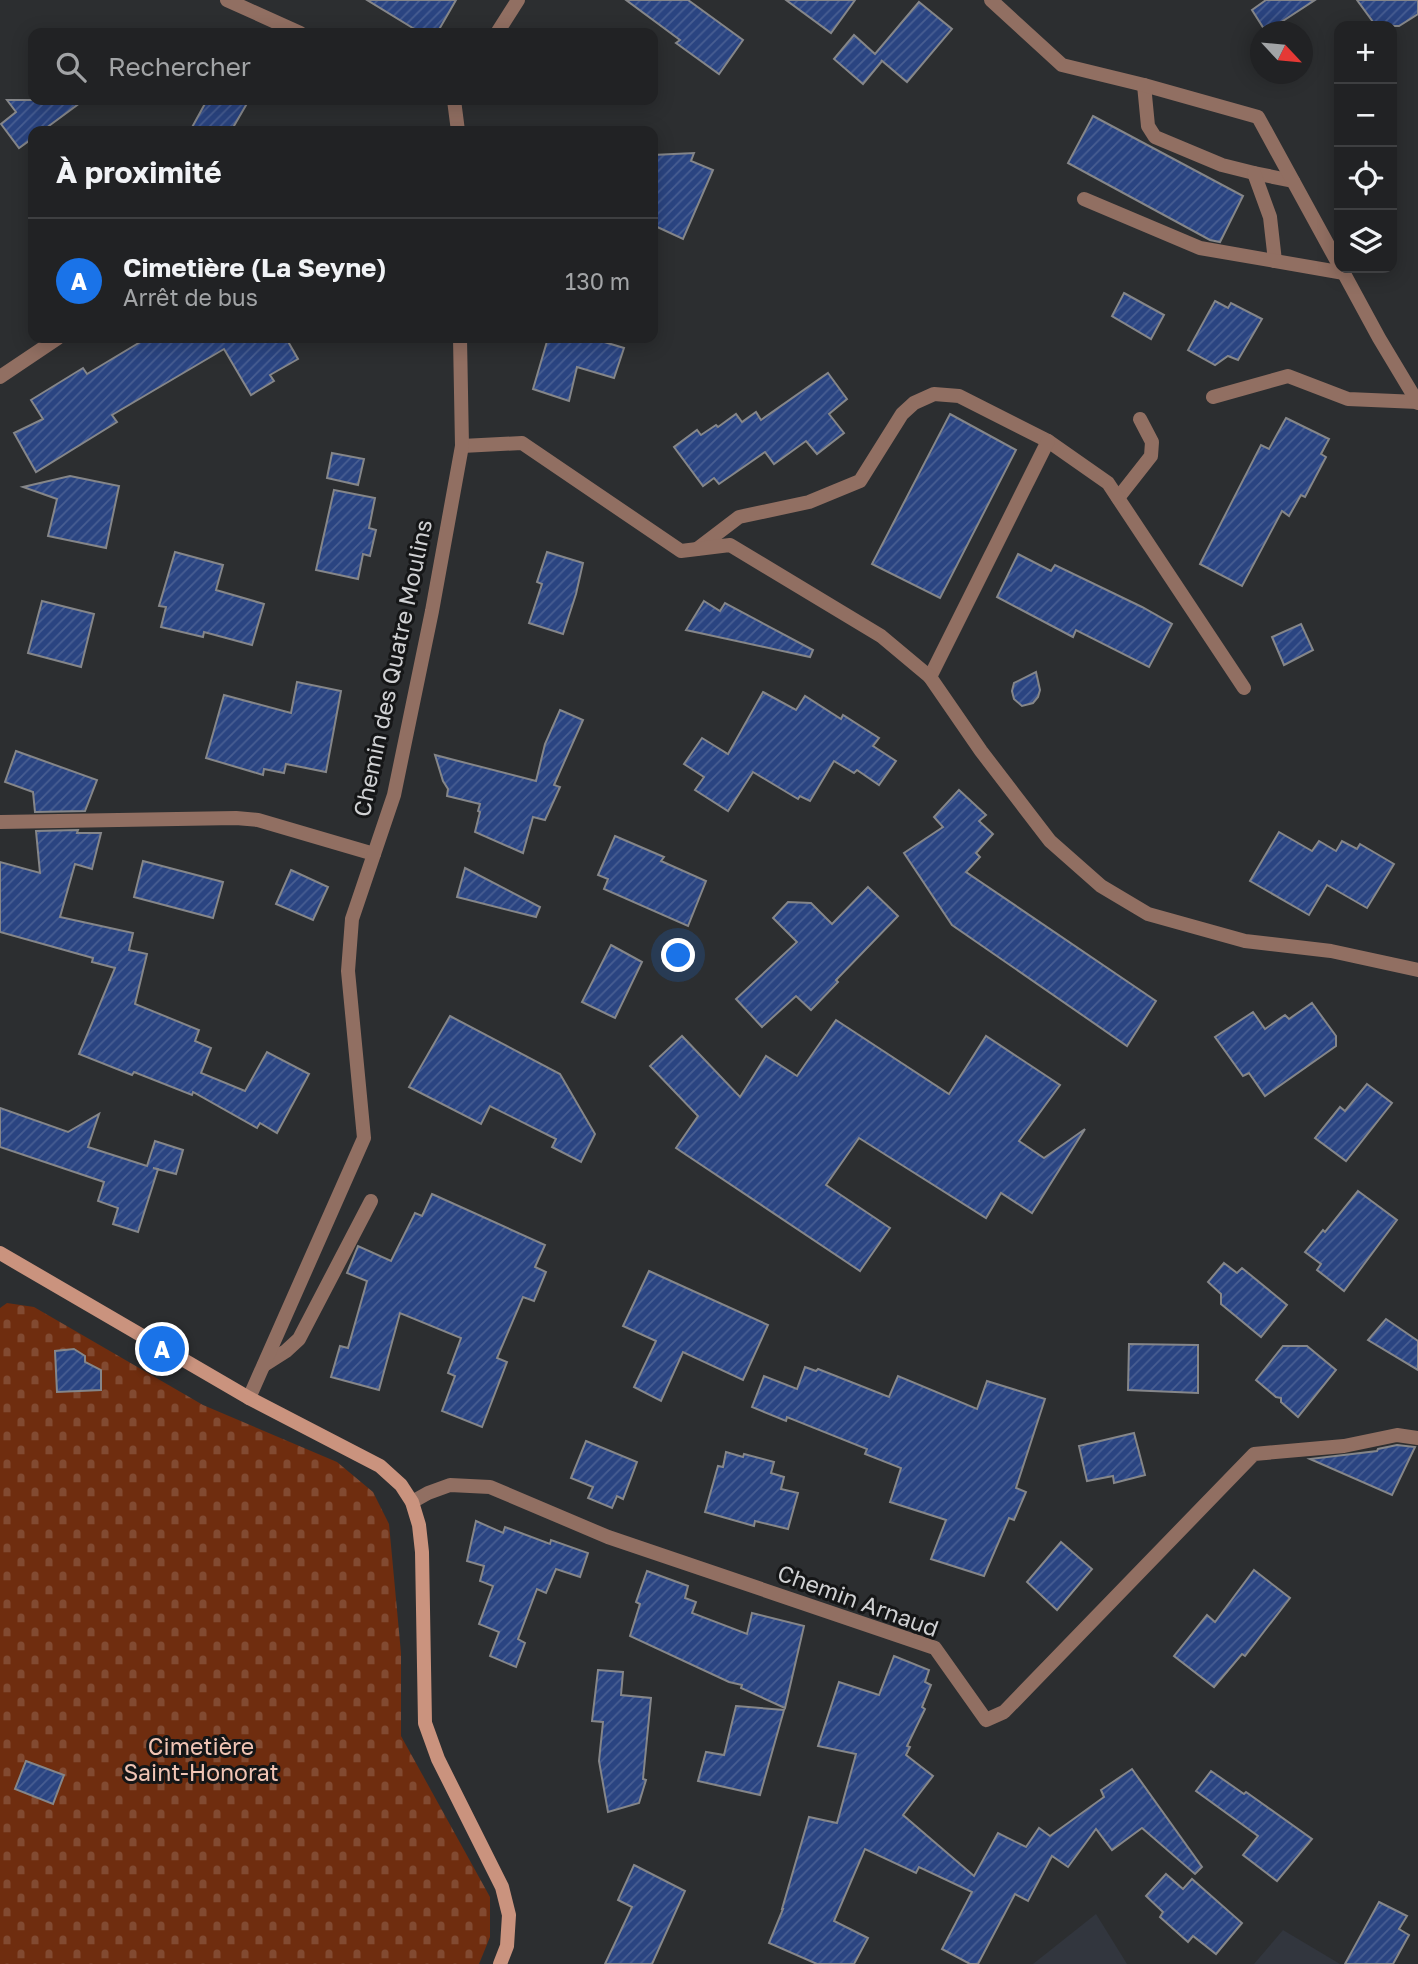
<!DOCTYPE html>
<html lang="fr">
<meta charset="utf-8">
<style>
:root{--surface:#212224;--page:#2d2f31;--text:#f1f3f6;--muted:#a2a4a6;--line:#3e3f41;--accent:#1a73e8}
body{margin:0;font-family:"Golos Text",sans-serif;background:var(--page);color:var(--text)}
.controls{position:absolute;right:21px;top:21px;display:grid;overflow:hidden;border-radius:14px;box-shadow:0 4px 18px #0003}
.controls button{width:63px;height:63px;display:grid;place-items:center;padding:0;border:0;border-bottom:2px solid var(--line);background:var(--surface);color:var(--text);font:35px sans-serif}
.compass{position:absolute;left:1250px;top:21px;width:63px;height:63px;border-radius:50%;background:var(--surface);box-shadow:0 4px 18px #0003;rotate:116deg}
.you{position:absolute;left:679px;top:956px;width:24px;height:24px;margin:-18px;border:5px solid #fff;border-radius:50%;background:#1a73e8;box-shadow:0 0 0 10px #1a73e833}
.badge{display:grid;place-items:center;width:46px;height:46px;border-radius:50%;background:var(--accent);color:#fff;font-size:23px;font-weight:700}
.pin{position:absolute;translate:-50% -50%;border:4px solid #fff;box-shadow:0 2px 7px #0006}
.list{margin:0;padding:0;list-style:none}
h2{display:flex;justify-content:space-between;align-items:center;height:91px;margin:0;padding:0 28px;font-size:30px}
h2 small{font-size:23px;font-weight:400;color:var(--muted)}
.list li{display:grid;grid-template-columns:46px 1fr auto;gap:21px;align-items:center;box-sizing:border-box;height:126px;padding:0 28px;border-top:2px solid var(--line)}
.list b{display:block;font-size:26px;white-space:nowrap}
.list p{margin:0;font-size:23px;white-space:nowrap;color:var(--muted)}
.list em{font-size:23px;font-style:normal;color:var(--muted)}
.icon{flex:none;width:38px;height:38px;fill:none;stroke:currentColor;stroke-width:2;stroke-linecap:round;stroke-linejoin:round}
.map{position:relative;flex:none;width:1418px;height:1964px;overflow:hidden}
.search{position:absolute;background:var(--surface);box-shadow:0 4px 18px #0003;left:28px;top:28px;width:630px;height:77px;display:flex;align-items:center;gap:18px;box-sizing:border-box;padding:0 24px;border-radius:14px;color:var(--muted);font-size:26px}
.panel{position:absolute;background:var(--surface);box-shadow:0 4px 18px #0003;left:28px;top:126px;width:630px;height:217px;border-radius:14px}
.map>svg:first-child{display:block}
.built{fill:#32363e}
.cemetery{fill:url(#cemetery-stones)}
.building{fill:url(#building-hatch);stroke:#858689;stroke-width:2}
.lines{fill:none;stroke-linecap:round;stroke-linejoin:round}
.lane{stroke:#916f62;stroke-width:14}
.street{stroke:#916f62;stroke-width:14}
.secondary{stroke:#ca937e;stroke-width:14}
.labels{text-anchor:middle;stroke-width:6;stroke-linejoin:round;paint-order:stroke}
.street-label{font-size:23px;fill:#d0d1d3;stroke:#151617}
.park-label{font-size:23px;fill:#f1c5b5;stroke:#151617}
</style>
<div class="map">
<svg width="1418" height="1964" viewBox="0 0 1418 1964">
<defs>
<pattern id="cemetery-stones" width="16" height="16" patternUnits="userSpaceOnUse" patternTransform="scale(1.75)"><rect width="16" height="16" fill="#6f2d0f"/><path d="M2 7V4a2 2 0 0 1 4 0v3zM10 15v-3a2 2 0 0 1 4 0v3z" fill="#824a31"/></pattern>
<pattern id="building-hatch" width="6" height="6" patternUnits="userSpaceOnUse" patternTransform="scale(1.75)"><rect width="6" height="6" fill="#2a4481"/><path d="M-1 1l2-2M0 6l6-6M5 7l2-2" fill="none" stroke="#485e92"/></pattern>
</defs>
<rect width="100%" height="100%" fill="#2c2e30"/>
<g class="built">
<path d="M1096,1914L1127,1964H1033Z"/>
<path d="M1283,1930L1340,1964H1254Z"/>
</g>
<path class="cemetery" d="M7,1303L34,1307L203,1405L337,1462L373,1492L389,1524L401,1653V1736L490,1897V1937L479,1964H0V1308Z"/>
<g class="building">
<path d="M367,0H456L437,33H421Z"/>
<path d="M626,0H688L743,40L719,74L676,43L680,40Z"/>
<path d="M786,0H855L831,33Z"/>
<path d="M1266,0H1315L1266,32L1252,10Z"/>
<path d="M1357,0H1418V14L1399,26H1376Z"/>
<path d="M919,2L952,29L907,82L881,60L882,61L863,84L834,59L854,35L875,54Z"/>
<path d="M7,100H84L42,131H33V138L19,148L1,124L16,112Z"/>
<path d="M207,100H249L231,131H190Z"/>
<path d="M1093,116L1243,196L1220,242L1210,240L1068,163Z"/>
<path d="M694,153L691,161L713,170L683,239L653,225V155Z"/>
<path d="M1124,293L1164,315L1151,339L1112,316Z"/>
<path d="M1215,301L1228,308L1231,303L1262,319L1238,360L1228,356L1215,365L1188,350Z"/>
<path d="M147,338H286L298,359L270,375L274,381L251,395L224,349L112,415L117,422L36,472L14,433L43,419L31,400L83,368L87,374Z"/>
<path d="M548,338H591L624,348L614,378L577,367L569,401L533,389Z"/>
<path d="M828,373L847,399L829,414L844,433L817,454L806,441L774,464L765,452L719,484L714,478L703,486L674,447L697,430L701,435L716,425L718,427L736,414L742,422L756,412L761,420Z"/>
<path d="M950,414L1016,450L940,598L872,564Z"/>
<path d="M1286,418L1329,439L1321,454L1326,457L1305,497L1301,495L1289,516L1282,511L1242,586L1200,564L1261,445L1269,449Z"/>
<path d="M332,453L364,459L358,485L327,478Z"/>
<path d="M70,476L119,486L106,548L48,536L57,499L23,487Z"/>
<path d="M334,490L375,498L369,528L376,530L370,556L363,554L358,579L316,570Z"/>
<path d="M175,552L223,565L216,590L264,604L252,645L204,632L203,637L161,627L166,607L159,606Z"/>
<path d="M547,552L583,563L576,594L563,634L529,623L542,584L537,582Z"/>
<path d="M1018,554L1051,571L1055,565L1142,607L1172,624L1149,667L1076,630L1073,637L997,597Z"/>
<path d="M42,601L94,614L81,667L28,653Z"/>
<path d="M704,601L720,611L725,603L813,650L810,657L686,630Z"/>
<path d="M1301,624L1313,650L1284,665L1272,637Z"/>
<path d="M1036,672L1040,690L1038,697L1033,703L1022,706L1014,699L1012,691L1014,683Z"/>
<path d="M297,682L341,691L326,772L286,764L284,773L264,769L263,775L206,758L224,695L291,713Z"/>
<path d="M763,692L796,710L805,696L841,719L843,715L879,738L873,746L896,761L879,785L857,770L854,773L834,761L810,801L800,796L798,799L753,772L728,811L695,790L704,777L684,764L702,738L728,754Z"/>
<path d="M560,710L583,720L554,785L560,787L545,820L533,817L523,853L475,832L480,812L478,811L480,804L447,796L448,789L443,781L435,755L536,781L545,744Z"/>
<path d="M16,751L97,780L85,811L35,812L33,792L5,782Z"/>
<path d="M959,790L986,815L979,821L993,834L976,853L980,857L966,872L1156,1001L1127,1046L952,925L904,853L943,827L934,817Z"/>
<path d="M78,830L77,833H101L92,869L75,864L60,917L133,933L129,950L147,954L135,1004L199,1030L195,1041L211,1048L201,1073L245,1091L267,1052L309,1074L277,1133L260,1123L257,1128L193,1092L192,1095L134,1072L132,1075L79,1054L115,968L92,962L93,958L0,932V862L40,873L36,831Z"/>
<path d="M1279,832L1312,851L1319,841L1336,851L1342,841L1357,849L1360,844L1394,864L1367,908L1327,885L1309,915L1250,881Z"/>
<path d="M615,836L664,857L661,861L706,881L688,926L604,889L608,879L598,875Z"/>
<path d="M143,861L223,882L213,918L134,897Z"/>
<path d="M465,868L540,907L536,917L457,897Z"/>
<path d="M291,870L328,887L313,920L276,904Z"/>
<path d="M868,887L898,916L836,980L838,982L811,1010L796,996L762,1027L736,999L797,942L773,918L788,902L811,903L832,924Z"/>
<path d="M611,945L642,962L615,1018L582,1002Z"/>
<path d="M1312,1003L1336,1036V1046L1265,1096L1249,1073L1243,1076L1215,1037L1253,1012L1265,1029L1285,1015L1289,1019Z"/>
<path d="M450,1016L560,1074L595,1134L581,1162L552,1147L556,1139L490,1106L481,1124L409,1087Z"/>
<path d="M836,1020L949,1094L986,1036L1060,1085L1019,1141L1044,1158L1085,1129L1032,1213L1001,1193L986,1218L859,1138L826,1185L890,1228L860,1271L676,1148L698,1116L650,1066L682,1036L740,1097L766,1056L797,1076Z"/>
<path d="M1367,1084L1392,1103L1346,1161L1315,1138L1340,1107L1345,1111Z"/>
<path d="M0,1108L68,1132L99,1114L88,1147L147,1166L155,1141L183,1150L176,1174L153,1168L158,1169L138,1232L113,1224L118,1208L98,1201L104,1182L0,1147Z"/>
<path d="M1358,1191L1397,1220L1344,1291L1317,1270L1321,1264L1305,1252L1323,1230L1325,1232Z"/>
<path d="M432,1194L545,1245L535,1267L546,1272L534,1301L523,1297L497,1358L507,1362L482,1427L442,1411L455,1376L448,1373L461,1338L400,1313L379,1390L331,1377L340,1346L348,1348L367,1281L347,1273L358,1246L391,1261L415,1213L422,1216Z"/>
<path d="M1224,1263L1237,1273L1242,1268L1287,1305L1261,1337L1221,1304V1294L1208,1282Z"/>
<path d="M649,1271L768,1325L743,1380L683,1352L661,1401L634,1387L656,1341L623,1326Z"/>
<path d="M1386,1319L1418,1341V1370L1368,1340Z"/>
<path d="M1129,1344L1198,1345V1393L1128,1390Z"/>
<path d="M1283,1346H1307L1336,1370L1298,1417L1281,1402V1398L1276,1397L1256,1380Z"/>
<path d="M74,1349L85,1356V1362L101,1370V1390L57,1392L55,1351Z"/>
<path d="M805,1367L816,1371L818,1369L889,1397L898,1376L977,1409L987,1381L1045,1399L1016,1488L1026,1492L1014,1520L1009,1518L984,1576L931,1559L946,1520L890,1502L901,1468L865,1454L867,1449L787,1417L786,1421L752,1407L764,1376L797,1389Z"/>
<path d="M1134,1433L1145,1475L1114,1483L1113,1476L1087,1481L1079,1446Z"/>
<path d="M586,1441L637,1462L623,1499L617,1496L612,1508L588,1498L593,1487L571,1478Z"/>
<path d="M1397,1445L1415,1447L1392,1495L1310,1459L1377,1451L1378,1449Z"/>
<path d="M726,1452L743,1457L744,1454L774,1462L771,1473L784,1477L781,1489L798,1493L788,1529L755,1521L754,1526L705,1512L718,1466L723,1467Z"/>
<path d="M476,1521L503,1533L505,1527L550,1544L551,1540L588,1553L580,1577L556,1569L546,1593L537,1589L518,1639L525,1643L516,1667L490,1656L499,1632L479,1624L493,1586L480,1581L484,1566L467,1561Z"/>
<path d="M1061,1542L1092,1569L1057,1610L1027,1582Z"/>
<path d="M1254,1570L1290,1598L1245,1656L1242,1654L1214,1687L1174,1656L1207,1615L1215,1622Z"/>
<path d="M647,1571L688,1586L685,1598L696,1602L692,1613L747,1634L752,1613L804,1626L785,1708L741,1688L742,1685L729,1682L630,1636L640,1604L636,1602Z"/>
<path d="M894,1656L929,1670L925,1682L931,1685L922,1707L925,1709L907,1746L910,1747L906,1755L933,1776L903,1815L974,1876L998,1833L1026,1847L1039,1828L1050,1836L1104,1797L1101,1790L1132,1769L1202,1867L1195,1874L1142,1828L1112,1850L1096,1829L1068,1867L1052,1856L1028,1901L1015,1894L978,1964H970L942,1949L972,1892L919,1867L916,1873L865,1849L834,1921L868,1938L854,1964H817L769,1943L783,1909H782L809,1817L837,1823L856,1754L818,1746L839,1682L879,1695Z"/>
<path d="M598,1670L623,1672L621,1695L651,1698L643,1779L646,1780L639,1803L608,1812L599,1761L603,1722L592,1721Z"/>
<path d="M736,1706L784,1710L760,1795L698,1781L706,1752L724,1755Z"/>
<path d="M26,1761L64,1775L53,1804L15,1789Z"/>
<path d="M1211,1771L1244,1794L1246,1792L1312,1839L1277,1881L1243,1855L1258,1836L1196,1791Z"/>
<path d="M634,1865L685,1891L652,1964H605L632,1907L618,1900Z"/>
<path d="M1166,1874L1183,1889L1192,1879L1242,1923L1216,1954L1193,1936L1188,1942L1160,1917L1163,1912L1146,1896Z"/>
<path d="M1379,1902L1407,1916L1399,1929L1409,1935L1393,1964H1345Z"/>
</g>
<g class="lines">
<g class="lane">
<path d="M1144,85L1148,126L1155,137L1222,165L1254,173L1293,181"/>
<path d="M1254,173L1270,217L1275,261"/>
<path d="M1084,199L1200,248L1344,273"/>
<path d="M1213,397L1288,376L1348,399L1418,402"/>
<path d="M1118,498L1151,456L1152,442L1140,419"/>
<path d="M697,549L739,517L809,502L860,481L902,414L914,403L934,394L959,396L1048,441L1108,483L1244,688"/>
<path d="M930,677L1048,441"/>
<path d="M0,822L236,818L258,820L374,854"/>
<path d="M264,1365L286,1351L299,1339L371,1201"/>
</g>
<g class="street">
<path d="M227,0L300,33"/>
<path d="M991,0L1062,65L1144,85L1258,117L1339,265"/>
<path d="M497,33L518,0"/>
<path d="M454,100L458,131"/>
<path d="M1341,268L1379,338L1418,403"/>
<path d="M0,377L58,338"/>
<path d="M462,446L522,443L681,551L730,545L881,636L930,677L981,751L1050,841L1101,886L1148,914L1245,941L1331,951L1418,970"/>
<path d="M249,1398L364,1138L348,971L352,919L394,795L432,611L462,446L460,338"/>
<path d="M412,1502L428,1493L450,1485L490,1487L608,1537L935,1648L986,1720L1004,1712L1254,1454L1344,1446L1397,1435L1418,1438"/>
</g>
<path class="secondary" d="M0,1253L249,1398L380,1466L401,1485L412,1502L419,1525L422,1552L425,1723L438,1759L502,1887L509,1915L507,1946L500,1964"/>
</g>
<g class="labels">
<g class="street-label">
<text transform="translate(393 668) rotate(-78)" y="8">Chemin des Quatre Moulins</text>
<text transform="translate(858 1601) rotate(20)" y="8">Chemin Arnaud</text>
</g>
<g class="park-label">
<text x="201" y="1755">Cimetière<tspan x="201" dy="26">Saint-Honorat</tspan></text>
</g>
</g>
</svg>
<div class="controls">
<button>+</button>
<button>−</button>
<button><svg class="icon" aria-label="locate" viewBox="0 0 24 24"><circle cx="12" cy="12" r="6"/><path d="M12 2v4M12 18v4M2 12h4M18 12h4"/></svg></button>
<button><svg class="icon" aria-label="layers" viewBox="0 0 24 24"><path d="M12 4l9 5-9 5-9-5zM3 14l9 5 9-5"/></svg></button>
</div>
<svg class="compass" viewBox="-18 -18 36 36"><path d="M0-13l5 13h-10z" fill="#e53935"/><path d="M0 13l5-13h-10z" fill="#a2a4a6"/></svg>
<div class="you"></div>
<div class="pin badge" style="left:162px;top:1349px">A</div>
<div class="search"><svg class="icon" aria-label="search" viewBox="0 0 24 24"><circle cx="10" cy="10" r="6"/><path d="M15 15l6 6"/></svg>Rechercher</div>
<section class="panel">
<h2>À proximité<small></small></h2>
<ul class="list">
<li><span class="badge">A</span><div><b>Cimetière (La Seyne)</b><p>Arrêt de bus</p></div><em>130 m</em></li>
</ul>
</section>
</div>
